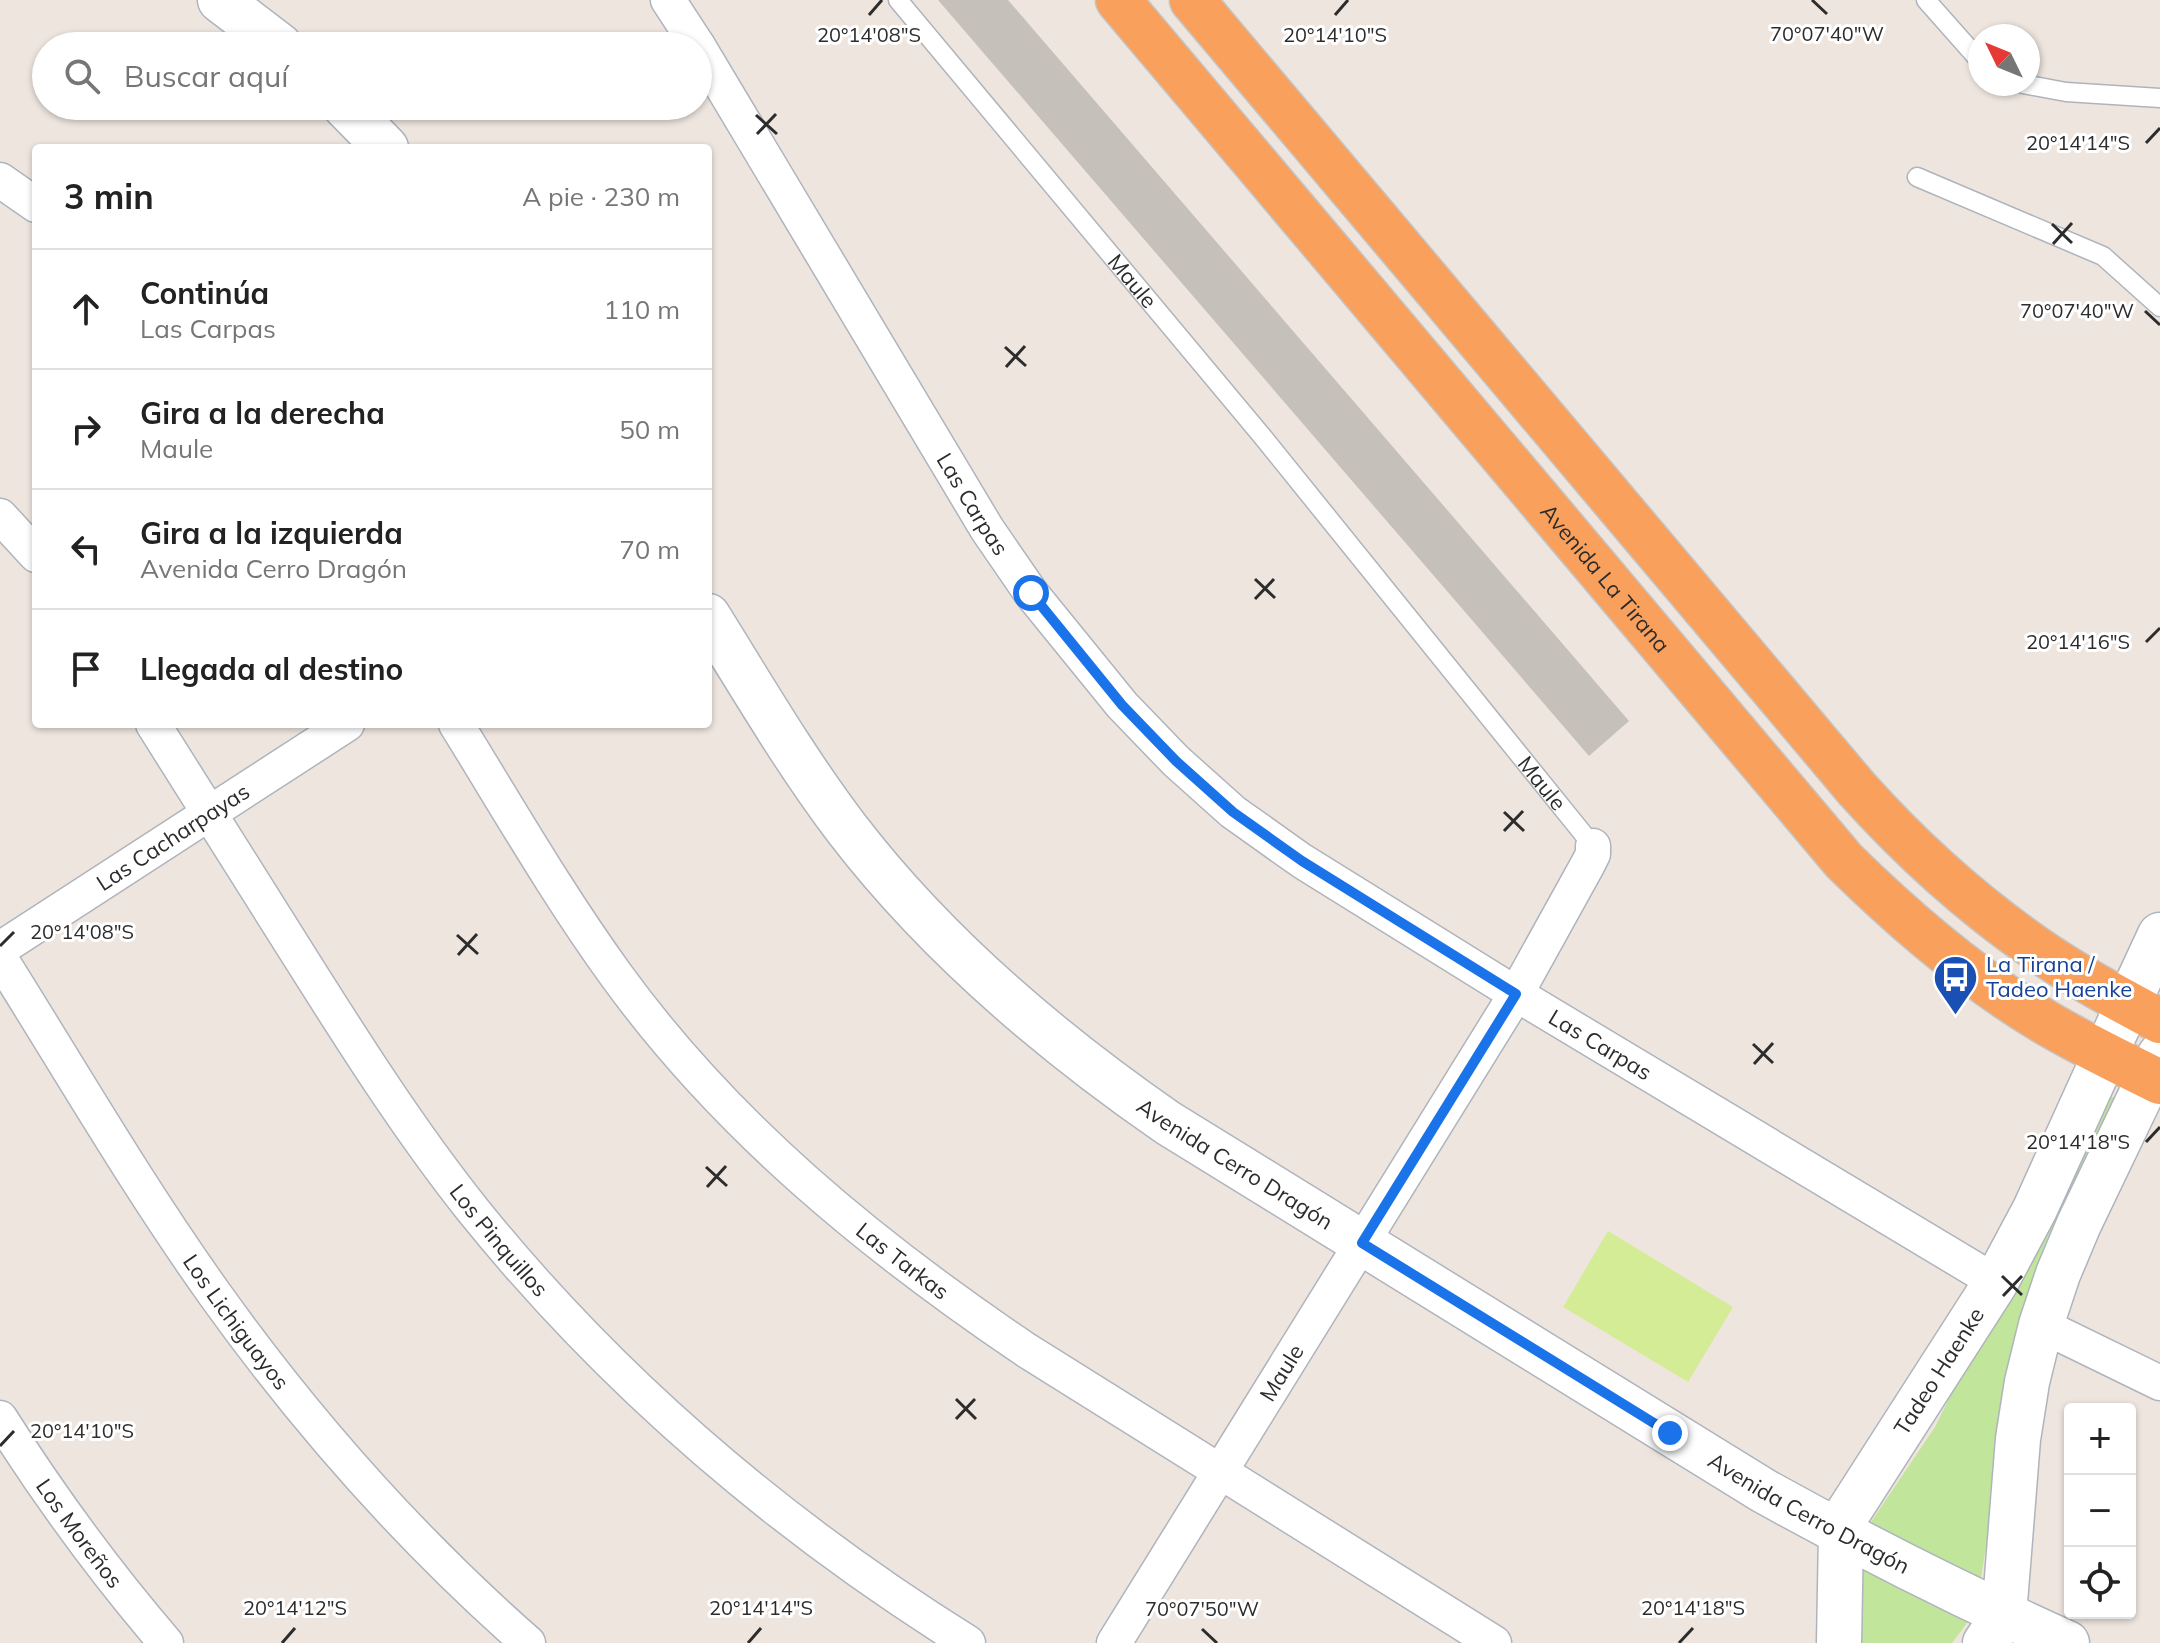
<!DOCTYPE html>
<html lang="es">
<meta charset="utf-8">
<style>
:root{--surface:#fff;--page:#f2f2f2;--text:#222;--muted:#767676;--line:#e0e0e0}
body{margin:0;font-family:Mulish,sans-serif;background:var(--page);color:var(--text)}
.controls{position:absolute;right:24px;bottom:24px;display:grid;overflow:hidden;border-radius:8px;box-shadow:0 2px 6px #0004}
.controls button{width:72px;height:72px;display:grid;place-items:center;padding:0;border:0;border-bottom:2px solid var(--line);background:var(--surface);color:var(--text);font:40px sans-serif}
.compass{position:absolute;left:1968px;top:24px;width:72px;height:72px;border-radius:50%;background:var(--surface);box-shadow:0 2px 6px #0004;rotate:313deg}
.stop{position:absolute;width:24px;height:24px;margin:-18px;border:6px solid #1a73e8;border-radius:50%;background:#fff}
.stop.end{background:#1a73e8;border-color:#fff;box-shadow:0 2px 8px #0008}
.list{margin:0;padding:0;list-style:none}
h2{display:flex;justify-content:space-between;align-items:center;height:104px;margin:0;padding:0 32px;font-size:34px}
h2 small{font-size:26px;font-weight:400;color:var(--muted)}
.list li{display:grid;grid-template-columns:52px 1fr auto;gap:24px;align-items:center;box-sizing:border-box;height:120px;padding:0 32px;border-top:2px solid var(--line)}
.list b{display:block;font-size:30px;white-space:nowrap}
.list p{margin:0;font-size:26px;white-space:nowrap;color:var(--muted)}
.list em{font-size:26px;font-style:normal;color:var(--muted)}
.icon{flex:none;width:44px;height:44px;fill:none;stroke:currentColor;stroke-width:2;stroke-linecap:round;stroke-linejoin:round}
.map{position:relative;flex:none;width:2160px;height:1643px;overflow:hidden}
.search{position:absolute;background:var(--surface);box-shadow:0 2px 6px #0004;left:32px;top:32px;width:680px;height:88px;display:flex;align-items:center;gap:20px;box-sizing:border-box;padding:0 28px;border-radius:44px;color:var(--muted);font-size:30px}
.panel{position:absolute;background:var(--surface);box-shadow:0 2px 6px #0004;left:32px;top:144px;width:680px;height:584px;border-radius:8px}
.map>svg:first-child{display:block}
.green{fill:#c0e59b}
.pitch{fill:#d5ec96}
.building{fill:#c6c0ba}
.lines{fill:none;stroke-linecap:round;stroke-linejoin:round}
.service-casing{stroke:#afb4bc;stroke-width:21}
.minor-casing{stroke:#afb4bc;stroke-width:37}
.tertiary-casing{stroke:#afb4bc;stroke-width:47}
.secondary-casing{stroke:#afb4bc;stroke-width:47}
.trunk-casing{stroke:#c4c4c4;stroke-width:47}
.service{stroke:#fff;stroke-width:18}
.minor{stroke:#fff;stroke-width:34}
.tertiary{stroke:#fff;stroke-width:44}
.secondary{stroke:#fff;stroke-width:44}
.trunk{stroke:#f9a05c;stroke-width:44}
.route{stroke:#1a73e8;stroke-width:10}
.ticks{fill:none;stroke:#2c2c2c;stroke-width:3}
.labels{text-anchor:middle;stroke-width:6;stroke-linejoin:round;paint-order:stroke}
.street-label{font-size:22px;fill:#2c2c2c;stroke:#fff}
.transit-label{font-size:22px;fill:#164399;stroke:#fff;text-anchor:start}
.ticks-label{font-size:20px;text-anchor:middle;fill:#2c2c2c;stroke:#fff;stroke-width:6;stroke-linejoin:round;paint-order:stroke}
</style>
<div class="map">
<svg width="2160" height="1643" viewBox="0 0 2160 1643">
<rect width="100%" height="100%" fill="#eee5df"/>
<g class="green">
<path d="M2099,1092L2120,1100L2024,1308L1981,1578L1869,1525L1935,1427Z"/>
<path d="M1857,1567L1970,1619L1952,1643H1857Z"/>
</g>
<path class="pitch" d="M1608,1231L1733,1307L1688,1382L1563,1307Z"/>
<path class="building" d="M938,0H1008L1629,721L1589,756Z"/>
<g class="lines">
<defs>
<g id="service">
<path id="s1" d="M898,0L1262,436L1593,846"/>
<path d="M1926,0L1980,61"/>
<path d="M2023,84L2066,92L2160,98"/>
<path d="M1917,177L2103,256L2160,307"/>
</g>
<g id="minor">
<path d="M668,0L698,46"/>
<path id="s2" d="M698,46L987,529L1031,593L1122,705L1176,761L1233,812L1302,861L1516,994L1996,1282"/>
<path d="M0,180L36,205"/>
<path d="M0,516L36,555"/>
<path id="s3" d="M153,724C203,803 253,882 303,962C356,1046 410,1131 472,1209C611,1382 781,1526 968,1643"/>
<path id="s4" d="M456,724C508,808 558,895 616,975C726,1127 872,1246 1026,1350L1494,1643"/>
<path id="s5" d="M0,949L347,724"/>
<path id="s6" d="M0,958C71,1071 138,1187 216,1296C307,1423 411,1540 528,1643"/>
<path d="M2041,1325L2160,1383"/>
<path id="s7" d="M0,1418C50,1497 105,1572 166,1643"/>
<path id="s8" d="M1114,1643L1516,994L1588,864L1593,854V846"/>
</g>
<g id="tertiary">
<path d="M220,0L280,46"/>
<path d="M345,106L386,148"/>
<path id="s9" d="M708,616C753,688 796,762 847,829C936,945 1048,1040 1168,1123L1764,1491C1863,1546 1964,1597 2067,1643"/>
<path d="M2128,1004L2160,935"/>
</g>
<g id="secondary">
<path id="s10" d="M1839,1643L1841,1533L1844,1519L1996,1282L2035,1209L2128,1004"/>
<path d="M1985,1643L2004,1615L2018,1439L2027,1382L2041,1325L2058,1274L2079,1224L2160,1055"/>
</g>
<g id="trunk">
<path id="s11" d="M1118,0L1844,861C1906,922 1971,978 2045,1022C2082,1044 2122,1063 2160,1082"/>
<path d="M1192,0L1857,789C1910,848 1968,901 2034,947C2074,975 2117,998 2160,1021"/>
</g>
</defs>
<use href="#service" class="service-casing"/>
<use href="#minor" class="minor-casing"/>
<use href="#tertiary" class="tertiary-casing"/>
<use href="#secondary" class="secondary-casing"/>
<use href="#trunk" class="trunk-casing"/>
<use href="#service" class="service"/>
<use href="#minor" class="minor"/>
<use href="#tertiary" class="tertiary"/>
<use href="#secondary" class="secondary"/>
<use href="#trunk" class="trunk"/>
</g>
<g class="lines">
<path class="route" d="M1031,593L1122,705L1176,761L1233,812L1302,861L1516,994L1362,1243L1670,1433"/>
</g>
<path class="ticks" d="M1812,0L1827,14M869,15L882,0M1335,15L1348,0M756,115L777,134M757,134L776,114M2146,143L2160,128M2052,224L2072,243M2053,244L2072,223M2145,311L2160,325M1005,347L1026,366M1006,367L1025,346M1255,579L1275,598M1255,599L1274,579M2146,642L2160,628M1504,812L1524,831M1504,831L1523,811M457,935L478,954M0,946L14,932M458,955L477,934M1753,1044L1773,1063M1754,1064L1773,1043M2146,1142L2160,1127M706,1167L727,1186M707,1187L726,1166M2002,1276L2022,1295M2003,1296L2022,1276M956,1399L976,1419M956,1419L975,1399M0,1446L14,1431M1202,1629L1217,1643M282,1643L295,1628M748,1643L761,1628M1679,1643L1693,1628"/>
<defs>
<symbol id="bus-pin" viewBox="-11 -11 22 30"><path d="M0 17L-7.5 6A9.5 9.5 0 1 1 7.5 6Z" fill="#1a4fb4" stroke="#fff"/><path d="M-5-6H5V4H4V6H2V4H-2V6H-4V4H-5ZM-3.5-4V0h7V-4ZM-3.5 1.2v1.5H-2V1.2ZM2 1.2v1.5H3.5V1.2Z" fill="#fff"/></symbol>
</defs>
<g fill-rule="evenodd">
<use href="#bus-pin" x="1930" y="952" width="51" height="69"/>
</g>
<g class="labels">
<g class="street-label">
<text dy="8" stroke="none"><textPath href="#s1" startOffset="366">Maule</textPath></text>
<text dy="8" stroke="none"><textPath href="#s2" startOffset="534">Las Carpas</textPath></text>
<text dy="8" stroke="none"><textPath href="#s11" startOffset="756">Avenida La Tirana</textPath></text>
<text dy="8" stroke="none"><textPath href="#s1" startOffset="1014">Maule</textPath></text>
<text dy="8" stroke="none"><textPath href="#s5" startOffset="206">Las Cacharpayas</textPath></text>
<text dy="8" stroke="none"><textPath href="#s2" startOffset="1374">Las Carpas</textPath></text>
<text dy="8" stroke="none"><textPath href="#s9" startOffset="770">Avenida Cerro Dragón</textPath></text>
<text dy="8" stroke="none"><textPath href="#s3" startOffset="622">Los Pinquillos</textPath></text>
<text dy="8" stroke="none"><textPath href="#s4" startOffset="704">Las Tarkas</textPath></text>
<text dy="8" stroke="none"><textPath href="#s6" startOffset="434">Los Lichiguayos</textPath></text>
<text dy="8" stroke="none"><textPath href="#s10" startOffset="300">Tadeo Haenke</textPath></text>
<text dy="8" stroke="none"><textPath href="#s8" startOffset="318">Maule</textPath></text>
<text dy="8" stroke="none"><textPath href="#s9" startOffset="1442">Avenida Cerro Dragón</textPath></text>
<text dy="8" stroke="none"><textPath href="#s7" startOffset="140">Los Moreños</textPath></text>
</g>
<g class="transit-label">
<text x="1986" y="972">La Tirana /<tspan x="1986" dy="25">Tadeo Haenke</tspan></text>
</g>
</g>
<g class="ticks-label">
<text x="1827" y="41">70°07'40"W</text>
<text x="869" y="42">20°14'08"S</text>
<text x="1335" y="42">20°14'10"S</text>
<text x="2078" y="150">20°14'14"S</text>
<text x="2077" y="318">70°07'40"W</text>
<text x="2078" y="649">20°14'16"S</text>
<text x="82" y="939">20°14'08"S</text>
<text x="2078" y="1149">20°14'18"S</text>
<text x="82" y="1438">20°14'10"S</text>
<text x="295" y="1615">20°14'12"S</text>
<text x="761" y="1615">20°14'14"S</text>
<text x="1693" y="1615">20°14'18"S</text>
<text x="1202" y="1616">70°07'50"W</text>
</g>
</svg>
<div class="controls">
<button>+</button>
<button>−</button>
<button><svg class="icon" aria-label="locate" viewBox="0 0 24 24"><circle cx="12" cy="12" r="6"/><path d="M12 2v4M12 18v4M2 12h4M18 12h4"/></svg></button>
</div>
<svg class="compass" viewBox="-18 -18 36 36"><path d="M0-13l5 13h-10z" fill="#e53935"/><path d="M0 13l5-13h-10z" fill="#767676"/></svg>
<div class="stop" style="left:1031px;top:593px"></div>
<div class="stop end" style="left:1670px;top:1433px"></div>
<div class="search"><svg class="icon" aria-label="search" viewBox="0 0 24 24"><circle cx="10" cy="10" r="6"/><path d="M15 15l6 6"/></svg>Buscar aquí</div>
<section class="panel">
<h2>3 min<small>A pie · 230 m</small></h2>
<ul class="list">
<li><svg class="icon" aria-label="ahead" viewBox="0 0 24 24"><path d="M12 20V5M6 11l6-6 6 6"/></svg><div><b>Continúa</b><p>Las Carpas</p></div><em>110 m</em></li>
<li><svg class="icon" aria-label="right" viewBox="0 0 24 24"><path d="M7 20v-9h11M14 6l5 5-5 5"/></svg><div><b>Gira a la derecha</b><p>Maule</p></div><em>50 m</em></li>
<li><svg class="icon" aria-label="left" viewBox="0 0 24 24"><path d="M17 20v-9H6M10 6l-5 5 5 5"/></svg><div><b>Gira a la izquierda</b><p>Avenida Cerro Dragón</p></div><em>70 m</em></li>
<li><svg class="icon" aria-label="arrive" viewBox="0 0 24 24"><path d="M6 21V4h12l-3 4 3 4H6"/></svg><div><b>Llegada al destino</b></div></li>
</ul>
</section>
</div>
